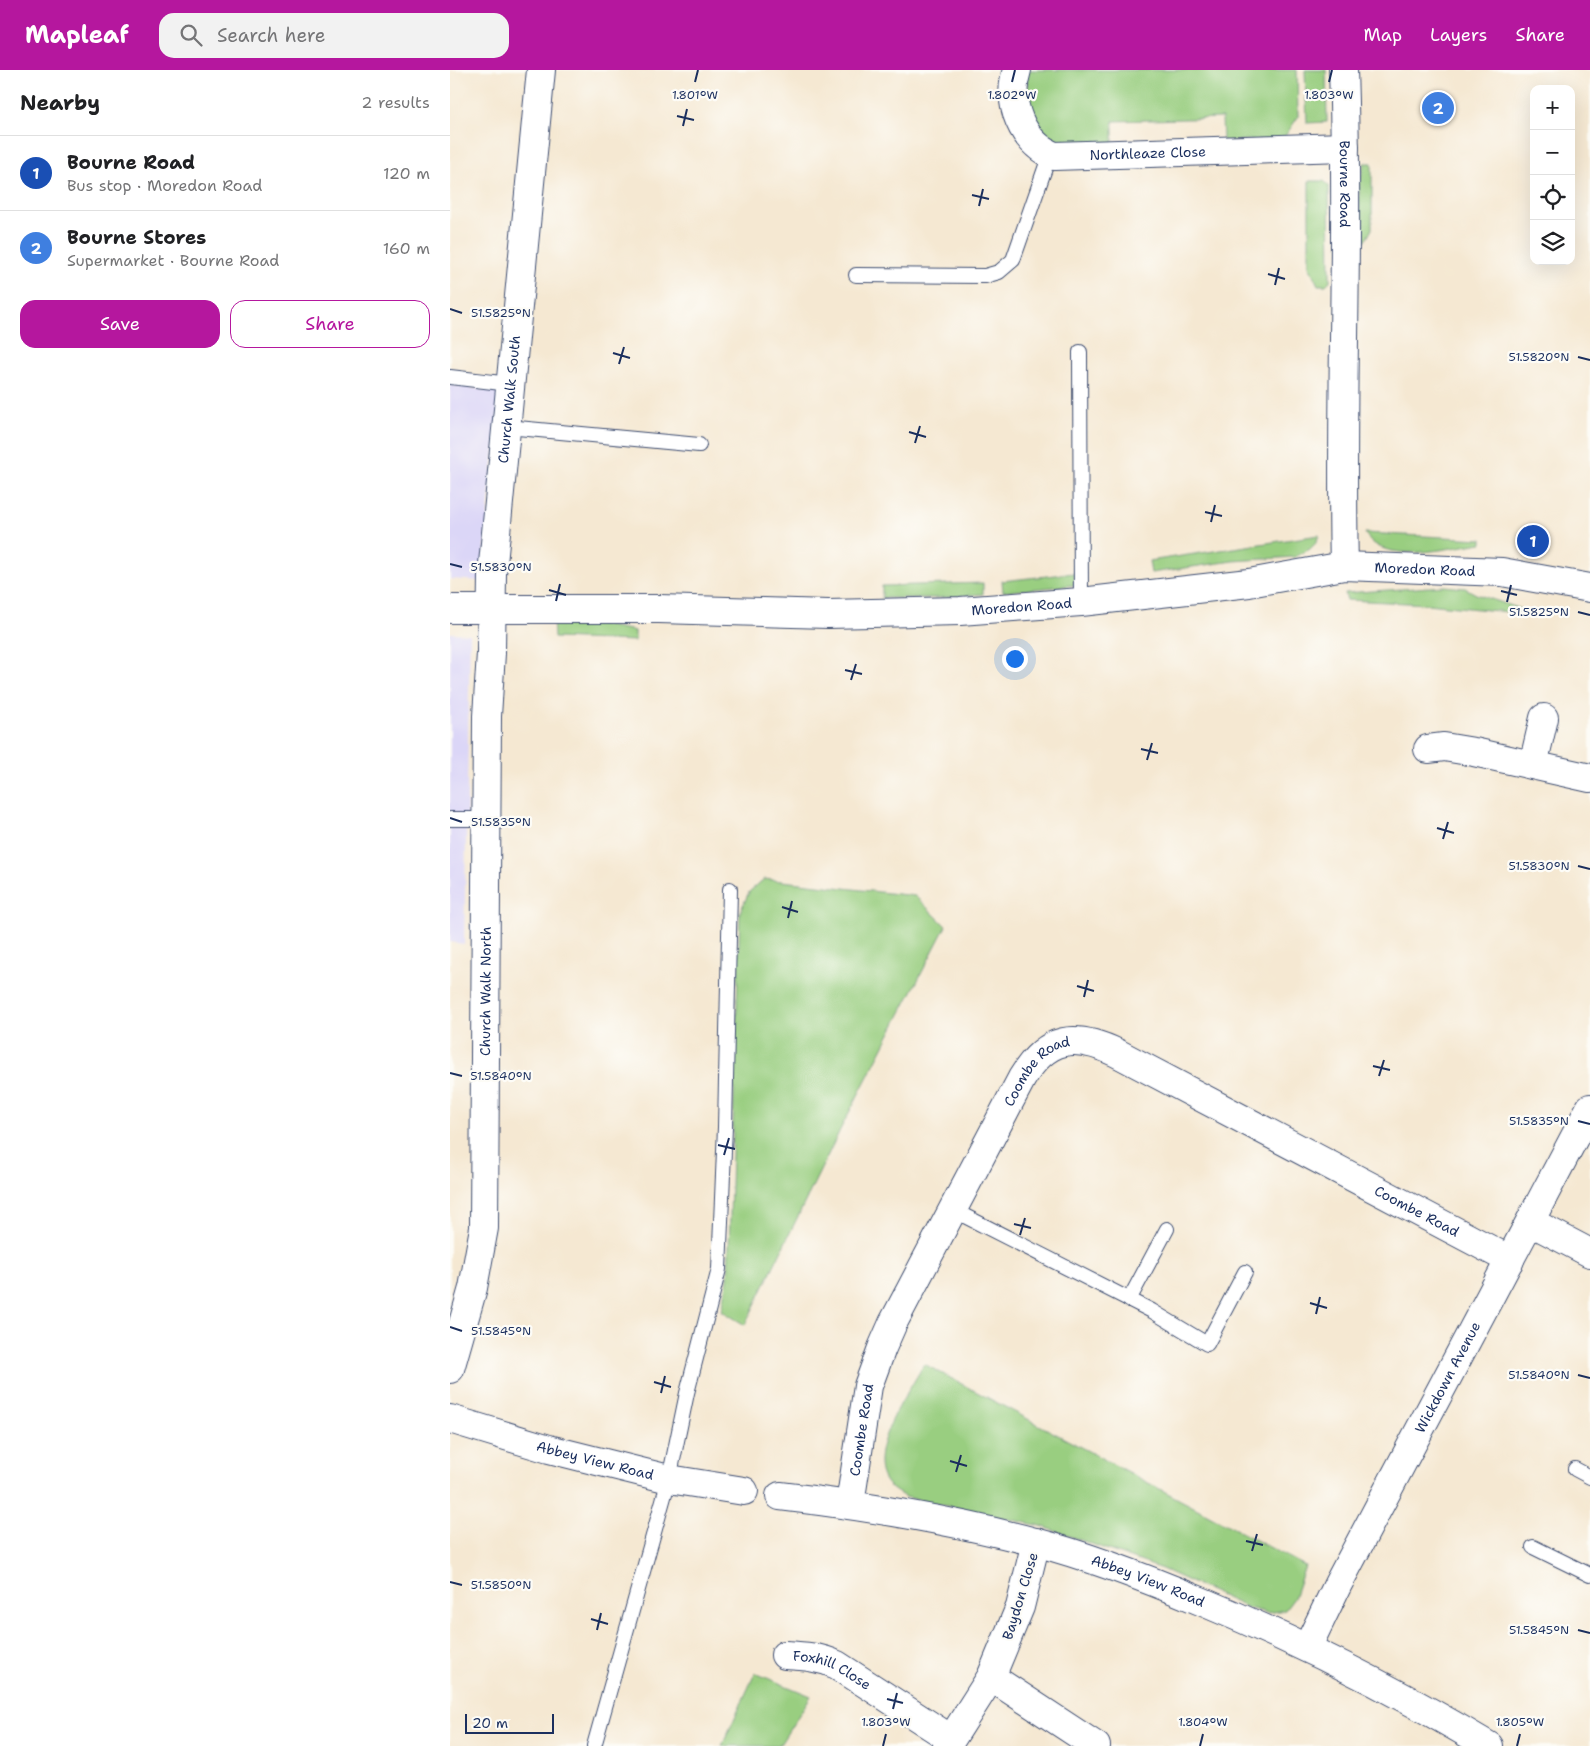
<!DOCTYPE html>
<meta charset="utf-8">
<style>
:root{--surface:#fff;--page:#f2f2f2;--text:#202124;--muted:#757577;--line:#e0e0e0;--accent:#b5179e}
body{margin:0;font-family:"Shantell Sans",sans-serif;background:var(--page);color:var(--text)}
.controls{position:absolute;right:15px;top:15px;display:grid;overflow:hidden;border-radius:10px;box-shadow:0 5px 20px #0002}
.controls button{width:45px;height:45px;display:grid;place-items:center;padding:0;border:0;border-bottom:1px solid var(--line);background:var(--surface);color:var(--text);font:25px sans-serif}
.scale{position:absolute;left:15px;bottom:12px;width:89px;box-sizing:border-box;padding-left:5px;border:2px solid #1b2f5e;border-top:0;font-size:14px;line-height:18px;white-space:nowrap;color:#1b2f5e;-webkit-text-stroke:4px #fdfcf7;paint-order:stroke}
.you{position:absolute;left:564px;top:588px;width:18px;height:18px;margin:-12px;border:4px solid #fff;border-radius:50%;background:#1a73e8;box-shadow:0 0 0 8px #1a73e833}
.badge{display:grid;place-items:center;width:32px;height:32px;border-radius:50%;background:var(--accent);color:#fff;font-size:16px;font-weight:700}
.pin{position:absolute;translate:-50% -50%;border:2px solid #fff;box-shadow:0 1px 5px #0006}
.list{margin:0;padding:0;list-style:none}
h2{display:flex;justify-content:space-between;align-items:center;height:65px;margin:0;padding:0 20px;font-size:21px}
h2 small{font-size:16px;font-weight:400;color:var(--muted)}
.list li{display:grid;grid-template-columns:32px 1fr auto;gap:15px;align-items:center;box-sizing:border-box;height:75px;padding:0 20px;border-top:1px solid var(--line)}
.list b{display:block;font-size:19px;white-space:nowrap}
.list p{margin:0;font-size:16px;white-space:nowrap;color:var(--muted)}
.list em{font-size:16px;font-style:normal;color:var(--muted)}
.actions{display:flex;gap:10px;padding:15px 20px}
.actions a{flex:1;padding:11px 0;border:1px solid var(--accent);border-radius:15px;text-align:center;font-size:18px;color:var(--accent)}
.actions .main{background:var(--accent);color:#fff}
.icon{flex:none;width:28px;height:28px;fill:none;stroke:currentColor;stroke-width:2;stroke-linecap:round;stroke-linejoin:round}
.map{position:relative;flex:none;width:1140px;height:1676px;overflow:hidden}
header{display:flex;align-items:center;gap:30px;box-sizing:border-box;height:70px;padding:0 25px;background:var(--accent);color:#fff}
header strong{font-size:24px}
nav{display:flex;gap:28px;margin-inline-start:auto;font-size:18px}
.search{width:350px;height:45px;background:var(--page);display:flex;align-items:center;gap:12px;box-sizing:border-box;padding:0 18px;border-radius:15px;color:var(--muted);font-size:19px}
main{display:flex}
aside{flex:1;background:var(--surface)}
.map>svg:first-child{display:block}
.built{fill:#dbd6f7}
.green{fill:#99ce80;stroke:#5a7e6f}
.lines{fill:none;stroke-linecap:round;stroke-linejoin:round}
.lane-casing{stroke:#3c4b6f;stroke-width:16}
.street-casing{stroke:#3c4b6f;stroke-width:30}
.secondary-casing{stroke:#3c4b6f;stroke-width:30}
.lane{stroke:#fff;stroke-width:14}
.street{stroke:#fff;stroke-width:28}
.secondary{stroke:#fff;stroke-width:28}
.ticks{fill:none;stroke:#1b2f5e;stroke-width:2}
.labels{text-anchor:middle;stroke-width:4.5;stroke-linejoin:round;paint-order:stroke}
.street-label{font-size:14px;fill:#1b2f5e;stroke:#fdfcf7}
.ticks-label{font-size:12px;text-anchor:middle;fill:#1b2f5e;stroke:#fdfcf7;stroke-width:4.5;stroke-linejoin:round;paint-order:stroke}
</style>
<header>
<strong>Mapleaf</strong>
<div class="search"><svg class="icon" aria-label="search" viewBox="0 0 24 24"><circle cx="10" cy="10" r="6"/><path d="M15 15l6 6"/></svg>Search here</div>
<nav><a>Map</a><a>Layers</a><a>Share</a></nav>
</header>
<main>
<aside>
<h2>Nearby<small>2 results</small></h2>
<ul class="list">
<li><span class="badge" style="background:#1a4fb4">1</span><div><b>Bourne Road</b><p>Bus stop · Moredon Road</p></div><em>120 m</em></li>
<li><span class="badge" style="background:#3f7fe0">2</span><div><b>Bourne Stores</b><p>Supermarket · Bourne Road</p></div><em>160 m</em></li>
</ul>
<div class="actions"><a class="main">Save</a><a>Share</a></div>
</aside>
<div class="map">
<svg width="1140" height="1676" viewBox="0 0 1140 1676">
<rect width="100%" height="100%" fill="#fdfcf7"/>
<filter id="ink" filterUnits="userSpaceOnUse"><feTurbulence type="fractalNoise" baseFrequency=".02" numOctaves="2"/><feDisplacementMap in="SourceGraphic" scale="10" xChannelSelector="R" yChannelSelector="G"/><feConvolveMatrix kernelMatrix="1 2 1 2 8 2 1 2 1" color-interpolation-filters="sRGB"/></filter>
<filter id="wash" filterUnits="userSpaceOnUse"><feTurbulence type="fractalNoise" baseFrequency=".0096" numOctaves="4" result="noise"/><feDisplacementMap in="SourceGraphic" scale="20" xChannelSelector="R" yChannelSelector="G"/><feGaussianBlur stdDeviation="1.12" result="paint"/><feColorMatrix in="noise" values="0 0 0 0 0 0 0 0 0 0 0 0 0 0 0 0 0 1.4 0 .05"/><feComposite in="paint" operator="in"/></filter>
<g filter="url(#wash)">
<rect width="100%" height="100%" fill="#f5e8d2"/>
<g class="built">
<path d="M0,315L50,322L31,511L0,509Z"/>
<path d="M0,563L20,564L14,874L0,872Z"/>
</g>
<g class="green">
<path d="M577,0H847L848,47L833,69L773,71L772,48L663,51V74C636,73 589,82 580,46C576,32 578,14 577,0Z"/>
<path d="M855,0H876L877,52L857,53Z"/>
<path d="M914,93H922V159L916,170L910,171L909,115Z"/>
<path d="M859,111H874L879,116L880,211L876,215H868L859,196Z"/>
<path d="M915,463L1032,469V473C1001,477 932,497 915,463Z"/>
<path d="M869,465L866,473L860,479L845,487L783,491L701,503L699,491Z"/>
<path d="M624,503L625,515L553,522L552,511Z"/>
<path d="M533,513V524L486,528H432V516Z"/>
<path d="M994,516L1015,518L1026,524L1077,541L1079,544L977,534L897,530L895,523Z"/>
<path d="M103,549L127,550L185,561V571L104,568Z"/>
<path d="M314,809L465,826L496,856L391,1058L295,1255L272,1241L278,1208L290,842L299,822Z"/>
<path d="M474,1294L855,1496L844,1528L835,1540L818,1543L798,1538L712,1499L591,1456L455,1427C450,1424 443,1420 439,1416C410,1386 459,1323 474,1294Z"/>
<path d="M305,1603L361,1626L329,1676H272Z"/>
</g>
</g>
<g filter="url(#ink)">
<g class="lines">
<defs>
<g id="lane">
<path d="M406,205L535,206L549,202L563,190L600,84"/>
<path d="M630,282L631,532"/>
<path d="M0,307L60,314"/>
<path d="M57,357L249,375"/>
<path d="M0,749H38"/>
<path d="M503,1140L702,1241L757,1274L795,1202"/>
<path d="M679,1230L717,1159"/>
<path d="M1125,1399L1140,1407"/>
<path d="M1083,1477L1140,1505"/>
<path d="M144,1676L219,1409L237,1323L269,1199L275,1057L280,819"/>
</g>
<g id="street">
<path id="s1" d="M567,0C556,33 572,72 604,86L895,77"/>
<path id="s2" d="M893,0C899,165 890,331 894,496"/>
<path d="M978,679L994,677L1024,682L1140,708"/>
<path d="M1083,695L1094,648"/>
<path d="M1081,1152L1140,1183"/>
<path id="s3" d="M0,1299L23,1218L34,1158L37,646L41,583L42,504L91,0"/>
<path id="s4" d="M0,1349L99,1379L219,1409L294,1421"/>
<path id="s5" d="M330,1426C416,1436 501,1450 585,1472C642,1487 698,1509 753,1532C852,1573 947,1621 1039,1676"/>
<path id="s6" d="M400,1434L418,1316L432,1278L443,1253L572,1008C597,966 625,963 667,983L1060,1190"/>
<path d="M586,1472L570,1537L541,1607L646,1676"/>
<path id="s7" d="M857,1578L888,1514L1140,1038"/>
<path id="s8" d="M335,1585C354,1586 370,1587 387,1595L501,1669"/>
<path d="M497,1676L541,1607"/>
</g>
<g id="secondary">
<path id="s9" d="M0,539H209L378,544L510,541L631,532L799,513L894,496L1052,502L1140,518"/>
</g>
</defs>
<use href="#lane" class="lane-casing"/>
<use href="#street" class="street-casing"/>
<use href="#secondary" class="secondary-casing"/>
<use href="#lane" class="lane"/>
<use href="#street" class="street"/>
<use href="#secondary" class="secondary"/>
</g>
</g>
<path class="ticks" d="M245,12L248,0M562,12L565,0M879,12L882,0M227,46L244,50M233,56L237,39M522,125L539,129M529,136L533,119M818,204L835,209M825,215L829,198M0,239L12,243M163,283L180,288M1128,287L1140,290M169,294L174,277M459,362L476,367M465,373L470,356M755,442L772,446M761,452L765,435M0,494L12,497M99,520L116,525M1051,521L1067,525M106,531L110,514M1057,532L1061,515M1128,542L1140,545M395,600L412,604M401,610L406,594M691,679L708,683M697,690L702,673M0,748L12,752M987,758L1004,763M993,769L998,752M1128,796L1140,799M332,837L348,842M338,848L342,831M627,916L644,921M634,927L638,910M923,996L940,1000M0,1003L12,1006M929,1006L934,990M1128,1051L1140,1054M268,1075L285,1079M274,1085L279,1068M564,1154L581,1158M570,1165L575,1148M860,1233L877,1238M866,1244L870,1227M0,1257L12,1261M1128,1305L1140,1308M204,1312L221,1317M211,1323L215,1306M500,1391L517,1396M506,1402L511,1385M796,1471L813,1475M802,1481L807,1464M0,1512L12,1515M141,1549L158,1554M147,1560L151,1543M1128,1560L1140,1563M437,1629L453,1633M443,1639L447,1623M433,1676L436,1664M750,1676L753,1664M1067,1676L1070,1664"/>
<g class="labels">
<g class="street-label">
<text dy="5" stroke="none"><textPath href="#s1" startOffset="196">Northleaze Close</textPath></text>
<text dy="5" stroke="none"><textPath href="#s2" startOffset="114">Bourne Road</textPath></text>
<text dy="5" stroke="none"><textPath href="#s3" startOffset="975">Church Walk South</textPath></text>
<text dy="5" stroke="none"><textPath href="#s9" startOffset="978">Moredon Road</textPath></text>
<text dy="5" stroke="none"><textPath href="#s9" startOffset="572">Moredon Road</textPath></text>
<text dy="5" stroke="none"><textPath href="#s3" startOffset="382">Church Walk North</textPath></text>
<text dy="5" stroke="none"><textPath href="#s6" startOffset="480">Coombe Road</textPath></text>
<text dy="5" stroke="none"><textPath href="#s6" startOffset="915">Coombe Road</textPath></text>
<text dy="5" stroke="none"><textPath href="#s7" startOffset="305">Wickdown Avenue</textPath></text>
<text dy="5" stroke="none"><textPath href="#s6" startOffset="75">Coombe Road</textPath></text>
<text dy="5" stroke="none"><textPath href="#s4" startOffset="151">Abbey View Road</textPath></text>
<text dy="5" stroke="none"><textPath href="#s5" startOffset="379">Abbey View Road</textPath></text>
<text transform="translate(570 1526) rotate(-73)" y="5">Baydon Close</text>
<text dy="5" stroke="none"><textPath href="#s8" startOffset="50">Foxhill Close</textPath></text>
</g>
</g>
<g class="ticks-label">
<text x="245" y="29">1.801°W</text>
<text x="562" y="29">1.802°W</text>
<text x="879" y="29">1.803°W</text>
<text x="51" y="247">51.5825°N</text>
<text x="1089" y="291">51.5820°N</text>
<text x="51" y="501">51.5830°N</text>
<text x="1089" y="546">51.5825°N</text>
<text x="51" y="756">51.5835°N</text>
<text x="1089" y="800">51.5830°N</text>
<text x="51" y="1010">51.5840°N</text>
<text x="1089" y="1055">51.5835°N</text>
<text x="51" y="1265">51.5845°N</text>
<text x="1089" y="1309">51.5840°N</text>
<text x="51" y="1519">51.5850°N</text>
<text x="1089" y="1564">51.5845°N</text>
<text x="436" y="1656">1.803°W</text>
<text x="753" y="1656">1.804°W</text>
<text x="1070" y="1656">1.805°W</text>
</g>
</svg>
<div class="controls">
<button>+</button>
<button>−</button>
<button><svg class="icon" aria-label="locate" viewBox="0 0 24 24"><circle cx="12" cy="12" r="6"/><path d="M12 2v4M12 18v4M2 12h4M18 12h4"/></svg></button>
<button><svg class="icon" aria-label="layers" viewBox="0 0 24 24"><path d="M12 4l9 5-9 5-9-5zM3 14l9 5 9-5"/></svg></button>
</div>
<div class="scale">20 m</div>
<div class="you"></div>
<div class="pin badge" style="left:1083px;top:471px;background:#1a4fb4">1</div>
<div class="pin badge" style="left:988px;top:38px;background:#3f7fe0">2</div>
</div>
</main>
